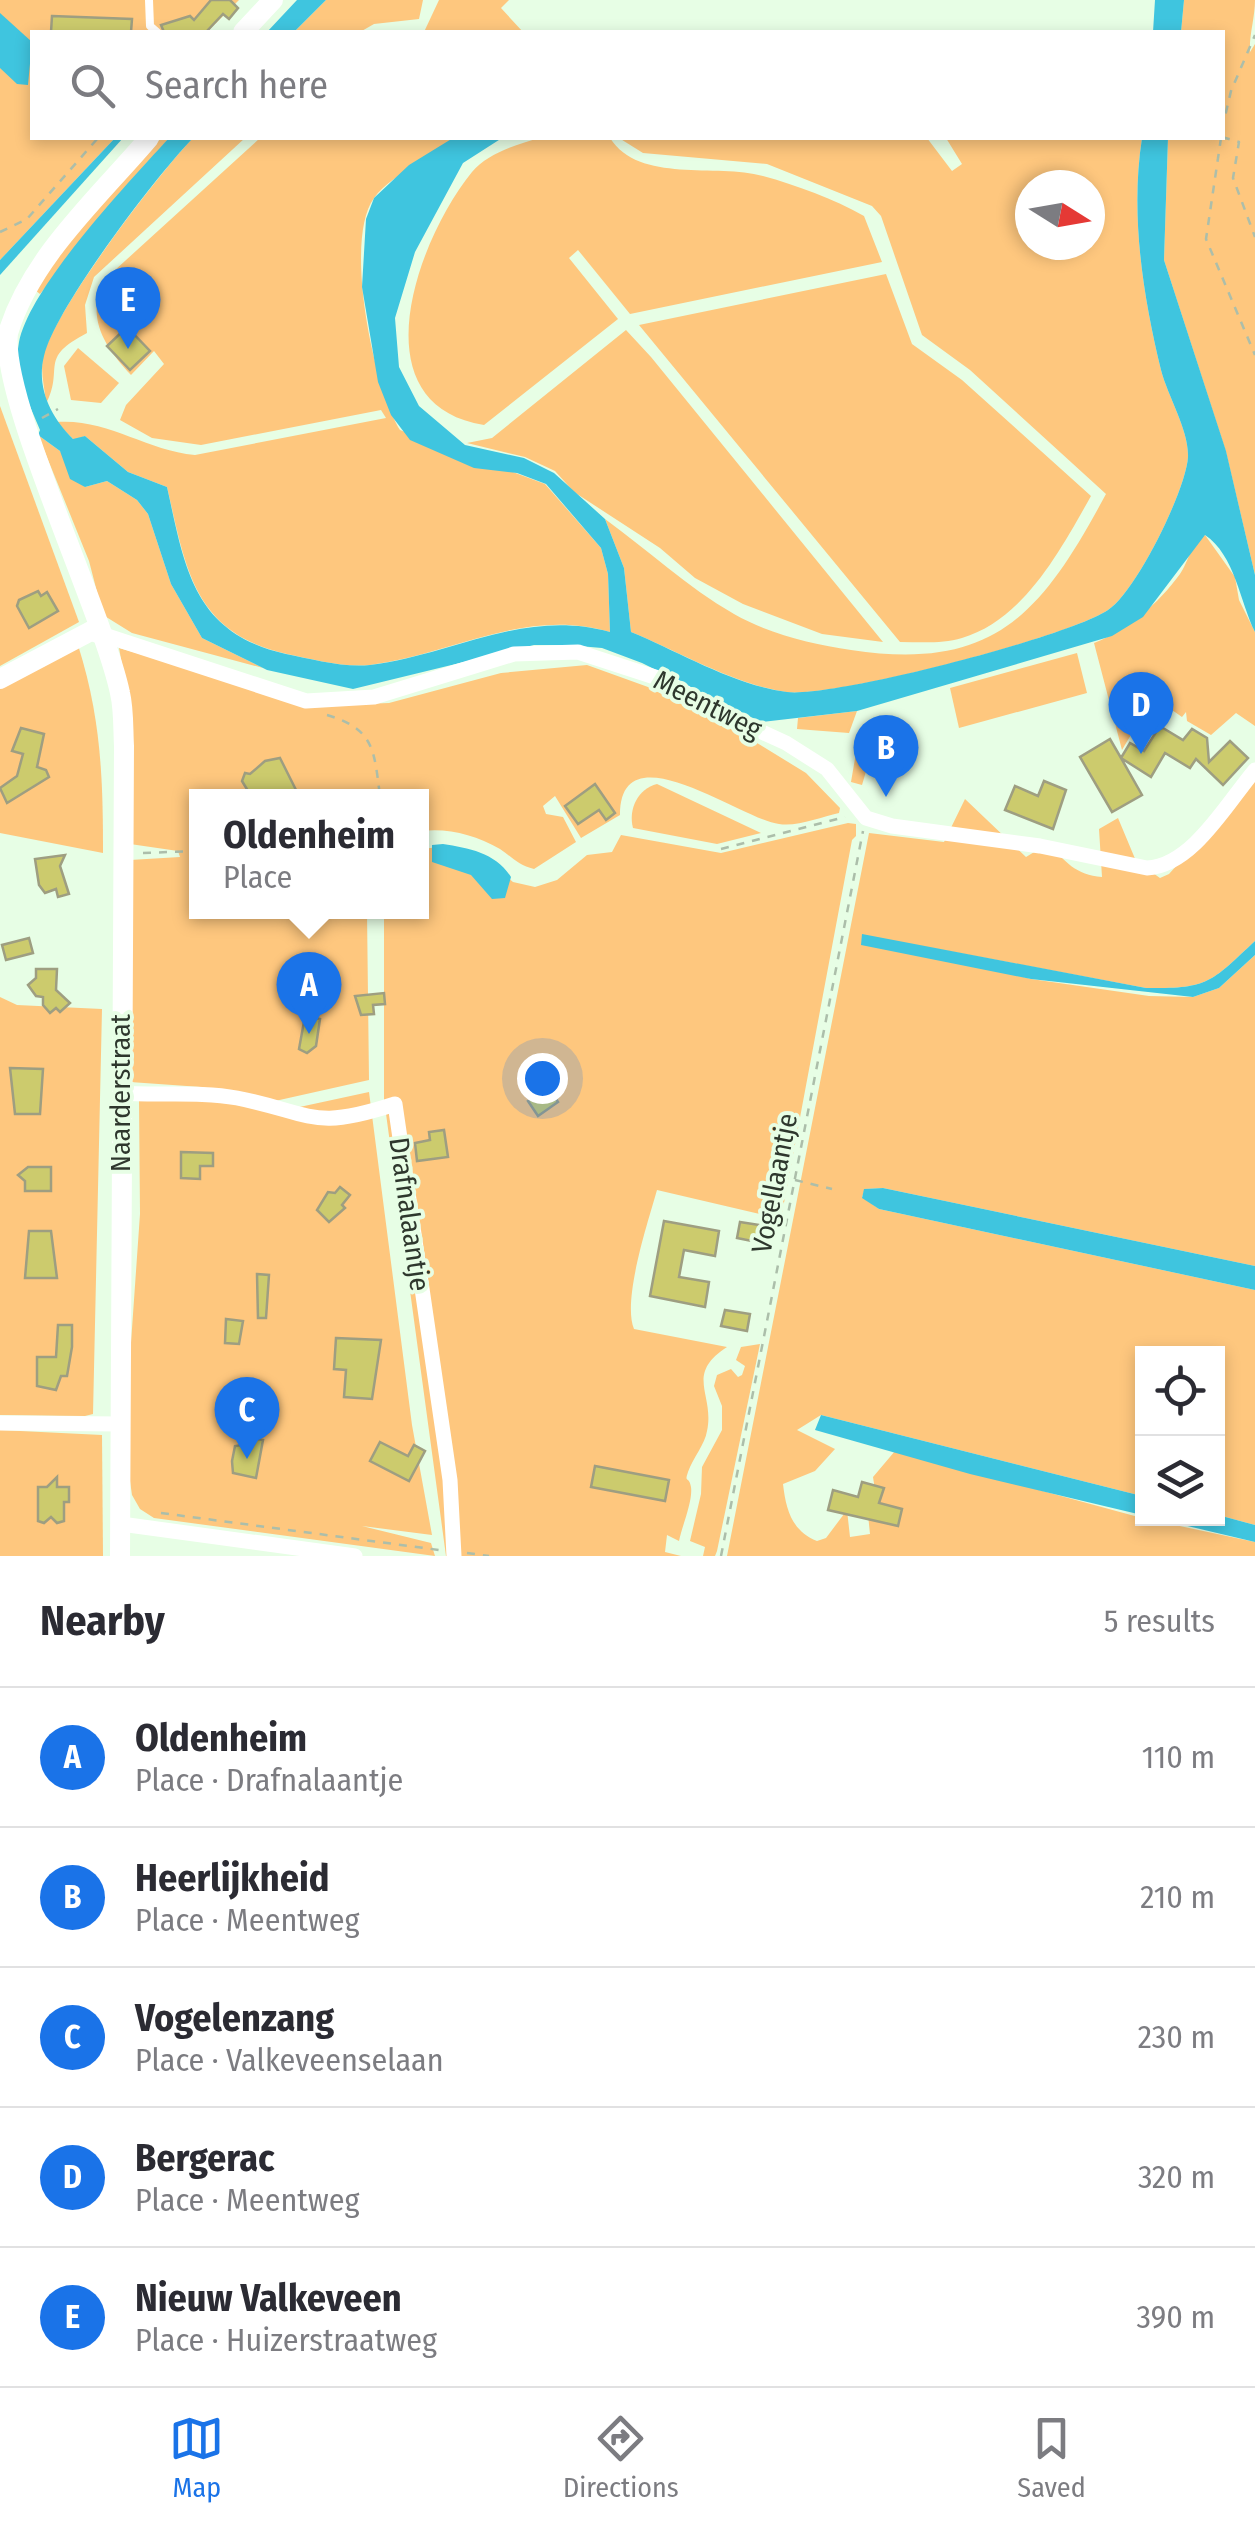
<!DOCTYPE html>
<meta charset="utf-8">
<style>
:root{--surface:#fff;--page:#f7f7f7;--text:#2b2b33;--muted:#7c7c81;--line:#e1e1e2;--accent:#1a73e8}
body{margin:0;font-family:"Fira Sans Condensed",sans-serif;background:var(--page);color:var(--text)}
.controls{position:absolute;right:30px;bottom:30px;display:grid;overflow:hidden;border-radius:0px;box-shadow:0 5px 15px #0003}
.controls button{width:90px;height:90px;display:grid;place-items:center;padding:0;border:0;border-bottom:2px solid var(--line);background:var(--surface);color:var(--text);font:50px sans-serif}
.compass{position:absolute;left:1015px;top:170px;width:90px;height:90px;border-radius:50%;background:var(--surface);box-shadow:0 5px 15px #0003;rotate:101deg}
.you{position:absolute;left:542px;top:1078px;width:35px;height:35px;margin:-25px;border:8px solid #fff;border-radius:50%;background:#1a73e8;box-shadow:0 0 0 15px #1a73e833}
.badge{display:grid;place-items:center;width:65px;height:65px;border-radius:50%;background:var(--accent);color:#fff;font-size:32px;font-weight:700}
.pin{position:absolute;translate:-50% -82px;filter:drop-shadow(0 2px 5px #0008)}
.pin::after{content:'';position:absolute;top:52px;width:35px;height:30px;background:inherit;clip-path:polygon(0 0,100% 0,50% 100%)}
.popup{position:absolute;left:189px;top:789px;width:240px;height:130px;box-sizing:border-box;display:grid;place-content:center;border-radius:0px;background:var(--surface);filter:drop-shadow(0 2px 8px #0005);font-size:32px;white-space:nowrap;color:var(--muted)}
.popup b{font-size:38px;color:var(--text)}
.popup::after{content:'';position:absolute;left:50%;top:100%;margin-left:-20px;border:20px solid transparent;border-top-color:var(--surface)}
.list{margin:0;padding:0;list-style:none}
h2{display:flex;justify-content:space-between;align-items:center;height:130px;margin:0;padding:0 40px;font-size:42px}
h2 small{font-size:32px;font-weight:400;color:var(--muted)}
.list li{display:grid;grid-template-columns:65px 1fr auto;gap:30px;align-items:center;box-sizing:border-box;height:140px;padding:0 40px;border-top:2px solid var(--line)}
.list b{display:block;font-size:38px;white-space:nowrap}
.list p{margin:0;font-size:32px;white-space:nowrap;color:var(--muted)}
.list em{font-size:32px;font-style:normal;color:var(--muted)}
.icon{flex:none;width:55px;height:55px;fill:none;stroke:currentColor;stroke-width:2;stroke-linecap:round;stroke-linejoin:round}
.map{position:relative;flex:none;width:1255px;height:1556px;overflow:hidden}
.search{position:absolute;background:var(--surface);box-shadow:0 5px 15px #0003;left:30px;right:30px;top:30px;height:110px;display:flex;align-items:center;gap:25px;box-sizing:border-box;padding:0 35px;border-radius:0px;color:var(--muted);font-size:38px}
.sheet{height:830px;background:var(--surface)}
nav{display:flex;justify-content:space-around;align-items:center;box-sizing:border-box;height:140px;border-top:2px solid var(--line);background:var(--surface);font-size:28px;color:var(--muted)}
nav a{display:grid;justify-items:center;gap:5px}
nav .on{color:var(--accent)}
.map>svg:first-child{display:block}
.green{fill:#fec77e;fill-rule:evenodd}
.water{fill:#3fc5df}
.building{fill:#cccb6d;stroke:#9e9e81;stroke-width:2.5}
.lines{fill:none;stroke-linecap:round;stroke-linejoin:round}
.path{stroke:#acbeaa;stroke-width:2.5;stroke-dasharray:8 8;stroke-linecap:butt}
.lane{stroke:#fff;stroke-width:8}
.street{stroke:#fff;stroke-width:15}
.secondary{stroke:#fff;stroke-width:20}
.labels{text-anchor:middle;stroke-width:8;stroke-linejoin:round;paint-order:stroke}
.street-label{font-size:28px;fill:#2e372d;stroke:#e7fee5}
</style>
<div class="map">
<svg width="1255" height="1556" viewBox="0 0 1255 1556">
<rect width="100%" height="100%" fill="#e7fee5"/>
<g class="green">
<path d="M0,0H239L207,32H32V138H115L0,260Z"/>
<path d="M326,0H423L419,19L374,24L360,32H294Z"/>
<path d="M439,0H509L501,8L523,32H424Z"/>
<path d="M1184,0H1255C1255,18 1249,35 1250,52L1255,44V575L1226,452L1164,260L1168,138H1222V32H1181Z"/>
<path d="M161,138H169L40,294L35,290L62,249Z"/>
<path d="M193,138H245L94,277L85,305L87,333C37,359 65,367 46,404C45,388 40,373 43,357C53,312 158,174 193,138Z"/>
<path d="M260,138H452C436,160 394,171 374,198C343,241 374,387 400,430L545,484L601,548L608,574L610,632C525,607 453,654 370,665C344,668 312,659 287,654C193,633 186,568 167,487L128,472L85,436L74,440L56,422C107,418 145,450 195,455L386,418L381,410L201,445L152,438L120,420L126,405L164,364L154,351L131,375C105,347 86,319 103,281Z"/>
<path d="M540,138H610C639,184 717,163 763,176C796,185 834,199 864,216L882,262L630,314L578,250L569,258L618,319L484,425C356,404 418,238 472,172C488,153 518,144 540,138Z"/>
<path d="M619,138H927L952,171L962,164L946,138H1142C1130,214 1143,296 1161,370C1168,397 1189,430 1188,457C1186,490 1136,592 1108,610C1068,637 833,699 786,692C733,684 680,652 631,632L624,568L605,519C648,550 687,587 734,614C769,634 812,644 851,650C995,672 1042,613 1106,494L970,370L922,335L881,216L872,206L767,164L643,153ZM1030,185H1090V245H1030Z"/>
<path d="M886,274L912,344L962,380L1091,496C1061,549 1024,620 962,638C942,644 920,642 900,642L639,325Z"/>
<path d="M626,330L651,357L883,642L822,634L743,604L695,578L660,548L574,492L555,471L525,457L467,443L492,438Z"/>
<path d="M78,348L119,383L101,403L71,400L64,366Z"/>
<path d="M0,406L79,622L0,666Z"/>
<path d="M38,435L60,451L85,487L107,481L137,500L148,514L171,584L202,638L263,668L132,633L103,615L89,561Z"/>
<path d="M1205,535L1235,577L1239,600L1255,632V726L1236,713L1211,735L1187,721L1186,712L1182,717L1172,710L1160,713L1156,701L1152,702L1154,716L1142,719L1136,729H1127L1132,733L1122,750L1094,643C1128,630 1158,604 1180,574C1189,561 1191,543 1205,535Z"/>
<path d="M78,645C101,718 103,777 103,853L0,833V688Z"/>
<path d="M119,648L265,690L341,705L389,703L501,673L587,665L648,687L749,738L806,773L840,808L839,813C821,817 797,827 779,824C740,819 620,728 620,815L581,838L555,796L543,806L546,814L563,817L576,842L534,869C519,866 512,857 500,849C475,835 449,828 422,831V796H196V912H367L369,1080L275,1101L201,1087L130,1082V860L180,857L178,851L130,844V708Z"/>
<path d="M1077,653L1087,693L959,728L950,688Z"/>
<path d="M857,711L849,733L797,729L798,718Z"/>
<path d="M857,747L887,754L883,772L867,768L862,785L851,782Z"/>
<path d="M1255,778V941C1211,982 1209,989 1146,988L862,935L1031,979L1149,996L1193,997L1219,988L1255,955V1266L883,1188L865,1189L862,1197L879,1209L1255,1290V1525L1218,1515V1354H1142V1496L821,1415L797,1430L835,1449L815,1471L783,1484C786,1510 792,1531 817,1541L826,1538L847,1510L850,1537L870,1534L867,1505L877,1503L873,1477L895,1451L1142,1518L1255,1542V1556H727L869,833L944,842L965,799L1026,857L1049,843C1065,862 1076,875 1102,877L1099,829L1118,818L1136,861L1160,878L1169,874Z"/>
<path d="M657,784L761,833L717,844L633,828C628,809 638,789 657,784Z"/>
<path d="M848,823L856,824V836L852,840L781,1219L657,1190C648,1222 622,1300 634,1329L727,1347C684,1375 715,1394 707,1431C705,1444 693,1458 688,1472C684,1484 689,1475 691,1487C693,1501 682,1526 679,1541L667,1535L665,1552L681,1556H446L384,1099V912H422V849L439,847L494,866L513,882L535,887L557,880L587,855L612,852L621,835L721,853Z"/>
<path d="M0,997L17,1005L102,1009L93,1414L85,1416L0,1415Z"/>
<path d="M369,1092L412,1425L432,1535L362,1526L431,1543L435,1556L154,1518L140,1509L132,1495L128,1467L127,1400L140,1214L139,1099L210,1100L281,1111Z"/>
<path d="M760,1344L717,1551L715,1556H703L705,1547L690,1541L701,1494L702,1467L722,1430V1406L714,1386L717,1375L731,1369L738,1377L742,1375L745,1366L736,1360L741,1347Z"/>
<path d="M0,1430L102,1435L103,1556H0Z"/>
</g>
<g class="water">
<path d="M297,0H326L294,32H267Z"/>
<path d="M1155,0H1184L1181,32H1153Z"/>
<path d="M0,13L32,42L28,85L17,84L0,68Z"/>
<path d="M115,138H123L0,275V260Z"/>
<path d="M169,138H193C157,175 55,308 44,356C36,388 51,417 73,439L85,436L128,472L167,487C185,568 193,633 286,654C312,659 344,668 370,665C453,655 524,608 610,632L608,574L601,548L546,484L517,473L474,468L410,440L391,415L378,382L362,287L366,219L374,198L409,165L453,138H502L463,163L415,252L395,318L399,367L419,406L465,445L524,458L554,473L605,519L624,568L631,632C680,652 733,685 787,692C833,698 1068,637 1108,610C1136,592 1186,490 1188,457C1189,430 1168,397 1161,370C1143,296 1130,214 1142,138H1168L1164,260L1226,451L1255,575V632C1240,602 1235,555 1205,535L1143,617L1112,636L857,711L761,722L642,663L602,648L567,645H534L353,689L267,670L202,638L171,584L148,514L137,500L107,481L85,487L70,479L60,451L38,435L40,430C29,403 13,372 19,342C30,286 129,182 169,138Z"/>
<path d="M443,844C469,848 496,853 511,877L505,898L492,899L471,875L432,862V845Z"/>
<path d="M862,934L1146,988C1209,989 1211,982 1255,941V955L1219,988L1193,997L1031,979L861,945Z"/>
<path d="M883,1188L1255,1266V1290L879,1209L862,1198L864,1189Z"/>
<path d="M821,1415L1142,1496V1515L970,1474L815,1430Z"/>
<path d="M1218,1515L1255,1525V1542L1158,1519Z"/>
</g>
<g class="building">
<path d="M211,0H230L238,8L229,19L223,14L206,32H164L161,25L190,16L194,20Z"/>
<path d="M52,16L132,19L131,32H51Z"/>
<path d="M127,327L150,351L130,370L107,346Z"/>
<path d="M38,591L41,596L47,592L58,611L29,628L17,606L19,600Z"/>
<path d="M21,728L44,734L37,767L46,770L49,777L7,803L0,788L17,776L23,754L12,751Z"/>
<path d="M1163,728L1183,740L1192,729L1207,738L1209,762L1230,741L1248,758L1223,785L1196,759L1190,768L1165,753L1151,777L1121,758L1142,795L1112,812L1080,757L1110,739L1121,758L1130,743L1144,751L1158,729Z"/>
<path d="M280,758L299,796H251L242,781L245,773L250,774L265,761Z"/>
<path d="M1044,781L1066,790L1053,829L1005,810L1015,786L1038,796Z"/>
<path d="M595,784L615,813L606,820L599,810L578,824L565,806Z"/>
<path d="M65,855L60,866L69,894L58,897L56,889L45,893L39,885L35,859Z"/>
<path d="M29,938L33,953L6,960L2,945Z"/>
<path d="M36,969H57L56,990L70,1003L60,1012L56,1008L50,1013L43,1005V997L36,996L28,985L36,978Z"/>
<path d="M384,993L385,1004L373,1005L374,1014L361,1015L355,996Z"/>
<path d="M305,1016L320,1019L316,1046L307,1053L299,1049Z"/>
<path d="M10,1068L43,1069L40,1114H15Z"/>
<path d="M548,1087L558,1102L538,1116L528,1101Z"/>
<path d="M444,1130L448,1157L417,1161L415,1143L430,1140L429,1132Z"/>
<path d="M181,1152L213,1153V1166H200V1179L181,1178Z"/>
<path d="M28,1167H51V1191H25V1181L18,1175Z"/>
<path d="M340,1187L350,1195L342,1205L345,1208L329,1222L317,1210L328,1192L335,1193Z"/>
<path d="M664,1221L719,1231L715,1256L684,1250L679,1277L709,1282L705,1307L650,1296Z"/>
<path d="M740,1222L766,1226L762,1243L737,1238Z"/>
<path d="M29,1231H51L57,1278H25Z"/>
<path d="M257,1274L269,1275L266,1318H258Z"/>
<path d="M725,1310L750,1314L747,1331L721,1326Z"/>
<path d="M226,1319L243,1321L239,1344L225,1343Z"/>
<path d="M58,1325H72V1347L67,1376H61L56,1390L37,1386V1357H56Z"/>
<path d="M336,1338L381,1340L372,1399L344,1397L346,1370L334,1369Z"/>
<path d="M251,1438L263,1440L256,1478L233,1473L232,1461L235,1446L250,1444Z"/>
<path d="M380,1442L408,1456L414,1445L425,1451L409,1481L370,1461Z"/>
<path d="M595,1466L669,1480L665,1501L591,1487Z"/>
<path d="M57,1477V1487H69V1502H64V1521L57,1523L51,1517L44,1523L38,1521V1487H47Z"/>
<path d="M862,1482L884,1488L879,1503L902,1509L898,1526L828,1510L833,1490L858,1497Z"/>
</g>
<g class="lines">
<g class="path">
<path d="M1222,129L1231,91L1255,35"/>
<path d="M1222,137L1239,142L1233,178L1255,237"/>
<path d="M1221,138L1206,239L1255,355"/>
<path d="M0,232L27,219L98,138"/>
<path d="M42,418L58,409"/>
<path d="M327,715C375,729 374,751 380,796"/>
<path d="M721,849L845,817"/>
<path d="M143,853L196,851"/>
<path d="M795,1180L832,1189"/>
<path d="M161,1513L439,1550"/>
<path d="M467,1553L489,1556"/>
<path d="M721,1556L863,831"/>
</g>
<path class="lane" d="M149,0L150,26L157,32"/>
<g class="street">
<path d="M101,634L306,701L374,697L514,654L578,652L664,680L720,713L786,743L827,769L866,818L892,826L1040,846L1147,868C1192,866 1227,803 1255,770"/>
<path d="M120,1093C157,1096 200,1091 237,1098C315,1114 312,1131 395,1104L450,1480L454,1556"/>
<path d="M0,1423L120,1424"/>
<path d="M121,1524L355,1556"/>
</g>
<g class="secondary">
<path d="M243,32L273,0"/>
<path d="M0,679L91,631L101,634"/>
<path d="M120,1556L124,746C123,729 124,710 120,693C103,612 0,399 8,333C31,257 99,197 149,138"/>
</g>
</g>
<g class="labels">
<g class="street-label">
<text transform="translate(708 704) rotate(27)" y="10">Meentweg</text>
<text transform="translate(120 1093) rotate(-90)" y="10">Naarderstraat</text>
<text transform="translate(774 1183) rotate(-79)" y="10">Vogellaantje</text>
<text transform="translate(410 1214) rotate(82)" y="10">Drafnalaantje</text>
</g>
</g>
</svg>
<div class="controls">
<button><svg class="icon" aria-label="locate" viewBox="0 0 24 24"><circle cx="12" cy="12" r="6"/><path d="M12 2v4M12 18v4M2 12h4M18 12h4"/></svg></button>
<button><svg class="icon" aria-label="layers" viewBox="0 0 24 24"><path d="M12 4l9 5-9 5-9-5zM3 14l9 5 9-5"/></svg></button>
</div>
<svg class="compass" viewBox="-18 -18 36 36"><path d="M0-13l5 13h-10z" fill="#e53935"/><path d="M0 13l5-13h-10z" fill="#7c7c81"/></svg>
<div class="you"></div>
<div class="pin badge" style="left:309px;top:1034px">A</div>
<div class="popup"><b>Oldenheim</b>Place</div>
<div class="pin badge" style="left:886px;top:797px">B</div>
<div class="pin badge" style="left:247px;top:1459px">C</div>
<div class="pin badge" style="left:1141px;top:754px">D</div>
<div class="pin badge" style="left:128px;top:349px">E</div>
<div class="search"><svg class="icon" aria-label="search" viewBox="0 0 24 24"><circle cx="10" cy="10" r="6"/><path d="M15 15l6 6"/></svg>Search here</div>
</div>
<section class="sheet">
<h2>Nearby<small>5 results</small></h2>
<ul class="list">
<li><span class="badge">A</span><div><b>Oldenheim</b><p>Place · Drafnalaantje</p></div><em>110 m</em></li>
<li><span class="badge">B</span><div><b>Heerlijkheid</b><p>Place · Meentweg</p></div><em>210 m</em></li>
<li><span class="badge">C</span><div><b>Vogelenzang</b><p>Place · Valkeveenselaan</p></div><em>230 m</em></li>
<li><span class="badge">D</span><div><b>Bergerac</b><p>Place · Meentweg</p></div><em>320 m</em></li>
<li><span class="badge">E</span><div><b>Nieuw Valkeveen</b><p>Place · Huizerstraatweg</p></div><em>390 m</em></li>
</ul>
</section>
<nav>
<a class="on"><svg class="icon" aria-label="map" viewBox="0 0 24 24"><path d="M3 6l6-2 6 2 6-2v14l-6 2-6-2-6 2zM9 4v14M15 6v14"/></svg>Map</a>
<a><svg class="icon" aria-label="directions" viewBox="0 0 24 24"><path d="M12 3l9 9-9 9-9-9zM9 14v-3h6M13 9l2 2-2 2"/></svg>Directions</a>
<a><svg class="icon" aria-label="saved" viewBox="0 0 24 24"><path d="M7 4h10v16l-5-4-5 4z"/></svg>Saved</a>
</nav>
